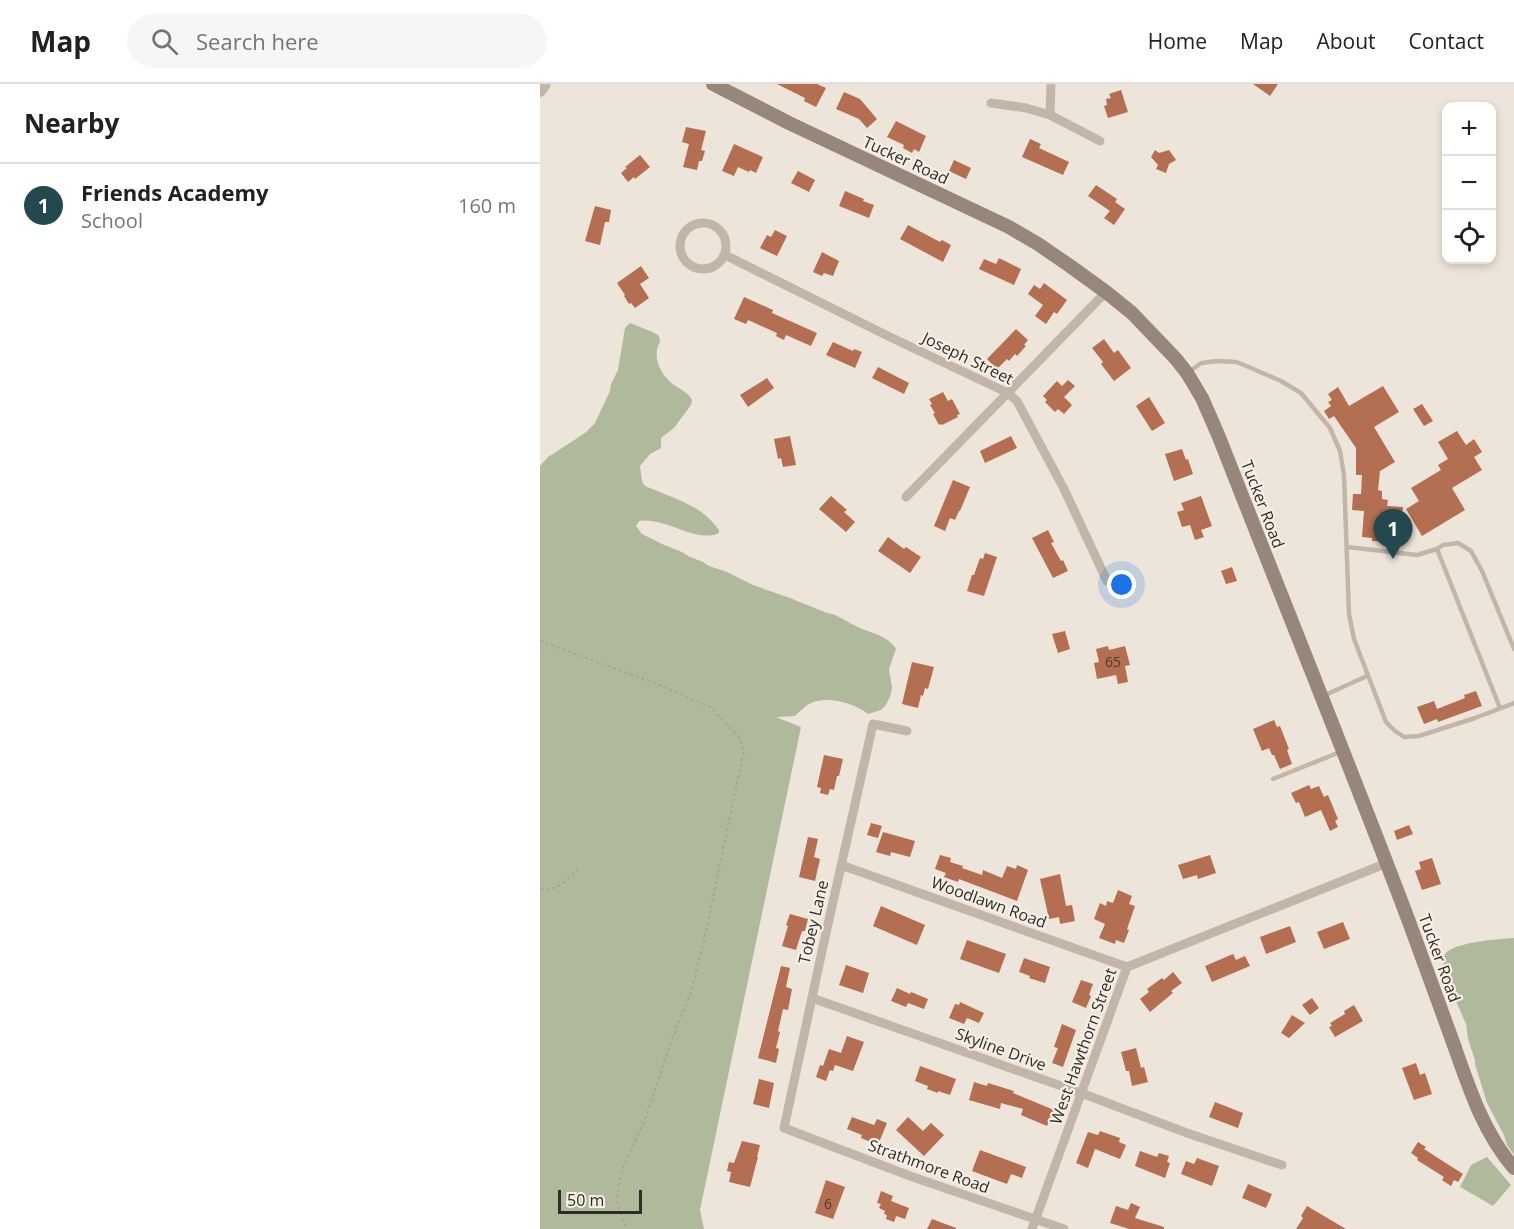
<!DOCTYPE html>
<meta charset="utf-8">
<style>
:root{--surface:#fff;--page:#f6f6f6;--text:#202124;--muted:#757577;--line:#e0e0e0;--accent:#23484d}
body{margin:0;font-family:"Open Sans",sans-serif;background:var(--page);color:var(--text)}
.controls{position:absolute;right:18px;top:18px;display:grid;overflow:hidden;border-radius:12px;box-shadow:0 3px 9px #0003}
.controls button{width:54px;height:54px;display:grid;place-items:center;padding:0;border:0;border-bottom:2px solid var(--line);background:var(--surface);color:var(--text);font:30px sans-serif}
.scale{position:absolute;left:18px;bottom:15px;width:84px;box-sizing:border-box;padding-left:6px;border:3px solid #322b27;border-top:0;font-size:16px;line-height:21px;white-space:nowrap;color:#322b27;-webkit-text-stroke:4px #f6efe6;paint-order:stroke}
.you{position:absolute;left:582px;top:501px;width:21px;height:21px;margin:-15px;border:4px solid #fff;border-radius:50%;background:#1a73e8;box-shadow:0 0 0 9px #1a73e833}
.badge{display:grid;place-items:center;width:39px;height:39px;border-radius:50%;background:var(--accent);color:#fff;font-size:20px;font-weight:700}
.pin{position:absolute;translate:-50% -50px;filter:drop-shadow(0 2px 3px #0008)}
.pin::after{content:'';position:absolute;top:32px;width:21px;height:18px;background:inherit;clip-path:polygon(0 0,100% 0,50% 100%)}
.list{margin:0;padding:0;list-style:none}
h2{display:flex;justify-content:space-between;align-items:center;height:78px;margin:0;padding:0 24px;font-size:26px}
h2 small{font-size:20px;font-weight:400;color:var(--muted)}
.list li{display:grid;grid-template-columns:39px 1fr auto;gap:18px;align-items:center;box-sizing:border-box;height:84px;padding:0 24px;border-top:2px solid var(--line)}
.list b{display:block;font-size:22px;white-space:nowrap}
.list p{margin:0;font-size:20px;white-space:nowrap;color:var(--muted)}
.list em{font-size:20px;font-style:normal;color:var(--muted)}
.icon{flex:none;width:33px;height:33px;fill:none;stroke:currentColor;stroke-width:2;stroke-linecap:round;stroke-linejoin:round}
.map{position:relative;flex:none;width:974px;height:1145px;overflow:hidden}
header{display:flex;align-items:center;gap:36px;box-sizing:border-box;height:84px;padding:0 30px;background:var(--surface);border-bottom:2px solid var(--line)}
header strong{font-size:28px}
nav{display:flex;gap:33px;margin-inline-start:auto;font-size:21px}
.search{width:420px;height:54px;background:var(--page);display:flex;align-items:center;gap:15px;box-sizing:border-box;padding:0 21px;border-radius:33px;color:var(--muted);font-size:22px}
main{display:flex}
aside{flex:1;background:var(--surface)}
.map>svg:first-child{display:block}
.green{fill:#afba9d}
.building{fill:#b46e51}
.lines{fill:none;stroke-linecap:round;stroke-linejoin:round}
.path{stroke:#afa093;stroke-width:2;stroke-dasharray:3 3;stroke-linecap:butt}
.service{stroke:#c3b6a8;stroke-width:4.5}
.minor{stroke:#c3b6a8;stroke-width:9}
.tertiary{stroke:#c3b6a8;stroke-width:12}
.secondary{stroke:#97867a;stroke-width:14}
.labels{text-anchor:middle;stroke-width:4.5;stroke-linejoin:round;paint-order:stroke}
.number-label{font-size:14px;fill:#523c32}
.street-label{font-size:16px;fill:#322b27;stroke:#f6efe6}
</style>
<header>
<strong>Map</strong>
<div class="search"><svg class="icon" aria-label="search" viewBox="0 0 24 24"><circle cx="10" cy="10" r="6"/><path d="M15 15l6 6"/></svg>Search here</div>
<nav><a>Home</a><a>Map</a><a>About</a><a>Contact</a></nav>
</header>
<main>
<aside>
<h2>Nearby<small></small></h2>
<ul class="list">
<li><span class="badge">1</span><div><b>Friends Academy</b><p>School</p></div><em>160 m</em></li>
</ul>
</aside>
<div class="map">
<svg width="974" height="1145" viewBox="0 0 974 1145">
<rect width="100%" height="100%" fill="#ede5da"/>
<g class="green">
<path d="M90,239L113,248L119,252L120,258C111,273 121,291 134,301C141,306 148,308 152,316L151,321L134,344L121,354V364L110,370L100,382L102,397L105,402L144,418C148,421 152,422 157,425C166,431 172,437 179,446V449C157,460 124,432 99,437L96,442L102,450L122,460L142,468L148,472L163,478L169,482L187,488L213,501L250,514L287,529C297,530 305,537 314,541C328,549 347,550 356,565L349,585L352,603L351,610L346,621L341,626L328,630C314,619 285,611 269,620C264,623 259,628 255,632L236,633L261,643L160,1126L164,1145H0V382L8,373L45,349L55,339L70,307L71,300L78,286L85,244Z"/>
<path d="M974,854V1071L967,1061L964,1051L947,1019L935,980V976L928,955L926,940L915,915L903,879C903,875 902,873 905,870C914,858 959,855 974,854Z"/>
<path d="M947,1073L971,1101L953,1122L920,1103L931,1081Z"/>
</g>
<g class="building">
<path d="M237,0H277L286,4L276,23L264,17L265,14Z"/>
<path d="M713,0H738L730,12Z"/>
<path d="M581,6L588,28L568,34L564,22L567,21L566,15L571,14L569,10Z"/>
<path d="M304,8L320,15L337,35L327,44L319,35L296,25Z"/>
<path d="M356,37L386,52L379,68L374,65L372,69L363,64L364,61L347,53Z"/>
<path d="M146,43L166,47L161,66L165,67L162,77H159L157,86L143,83L149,60L142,58Z"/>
<path d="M490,55L501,60L499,64L529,78L523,91L482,73Z"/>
<path d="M194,60L223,73L216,89L210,86L209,88L198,83L194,92L182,87Z"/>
<path d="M615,66L619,69L629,66L636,76L629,80L626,89L616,85L618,81L611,73Z"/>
<path d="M100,71L110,83L95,95L94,93L88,98L81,89L87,84L85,83Z"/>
<path d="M414,76L431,84L426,95L409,87Z"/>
<path d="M258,87L275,96L269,108L251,99Z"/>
<path d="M556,101L577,115L575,118L585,125L574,141L564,134L570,127L548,112Z"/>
<path d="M305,107L324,115L323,117L334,121L329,134L299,122Z"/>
<path d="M55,122L71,126L69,138H65L60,161L45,157Z"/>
<path d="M368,141L400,158L402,156L411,161L403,178L360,155Z"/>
<path d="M235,146L247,152L237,172L220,164L227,151L231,153Z"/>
<path d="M282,168L299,177L293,192L284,189L282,192L273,188Z"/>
<path d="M459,174L481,185L474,201L439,185L444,175L456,180Z"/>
<path d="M101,182L109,194L100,200L109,214L95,224L91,219L89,220L84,212L85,211L77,199Z"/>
<path d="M504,199L527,216L517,230L514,228L506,240L495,232L503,221L488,210L494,201L500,205Z"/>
<path d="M204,213L233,226L232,229L277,249L271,262L246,251L244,256L236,252L237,249L208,236L206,240L194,235Z"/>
<path d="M476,245L488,256L484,261L486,262L477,272L475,270L469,277L467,275L457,285L447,275Z"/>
<path d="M564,255L574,269L578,266L591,284L574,297L561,280L563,278L552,264Z"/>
<path d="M293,258L313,267L314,265L322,268L315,284L286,271Z"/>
<path d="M338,283L369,299L364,310L332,294Z"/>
<path d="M227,294L234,304L208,323L200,311Z"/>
<path d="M528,296L535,302L524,313L532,321L524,330L518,325L515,328L505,318L507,316L503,312L517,297L522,302Z"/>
<path d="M843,302L859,328L834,343L855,378L840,387L838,406L842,407V415L848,416L847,422L863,423L860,457L851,456V458L832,457V454L822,453L824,427L812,426L813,410H821L822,391H816V364L794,332L789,335L784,327L791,322L788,318L792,316L788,310L798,303L809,322Z"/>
<path d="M403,308L408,317L412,315L420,330L417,331L418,333L402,341L401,340L399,341L393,330L395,329L390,321L392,320L389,315Z"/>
<path d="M609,313L625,339L612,347L596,322Z"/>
<path d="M882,320L893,337L884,342L873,325Z"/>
<path d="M917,347L926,361L934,355L942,368L934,373L942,386L912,404L925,426L882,452L866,425L879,417L871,404L901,386L898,381L908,375L898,358Z"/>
<path d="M250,352L256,381L243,383L241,374L238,375L234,355Z"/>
<path d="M471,352L477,364L445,379L440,367Z"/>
<path d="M642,365L646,376L648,375L653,390L634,397L625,370Z"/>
<path d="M413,396L430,403L420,427H419L415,436L410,434L405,447L394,442Z"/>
<path d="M291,412L307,426L304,428L315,438L306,448L279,425Z"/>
<path d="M661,412L672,442L661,446L664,453L655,456L650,441L642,443L637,428L644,426L641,419Z"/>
<path d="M508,446L514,458L511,459L521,477L523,476L528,487L513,494L492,454Z"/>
<path d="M348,453L364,465L366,463L381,473L370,489L338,467Z"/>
<path d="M445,469L457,473L444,512L427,507L432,491H434L440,474L443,475Z"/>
<path d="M692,483L697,497L686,500L681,487Z"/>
<path d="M525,547L530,565L518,569L512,550Z"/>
<path d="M568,562L569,566L585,562L590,581L585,582L588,598L578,600L576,591L557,595L554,579L559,578L556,565Z"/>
<path d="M372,578L394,583L388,605L385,604L383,612L381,611L378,624L362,620Z"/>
<path d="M936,607L942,622L898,638L897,635L884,640L877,623L894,617L897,625L925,614L924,611Z"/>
<path d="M734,636L737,643L740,642L749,665L747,666L752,680L740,685L734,671H732L729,664L722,667L713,645Z"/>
<path d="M284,671L303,675L299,692H297L294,706L290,705L288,711L280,709L281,704L277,703Z"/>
<path d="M769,701L771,705L779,702L784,713L788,711L798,735L795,737L798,743L790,747L781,726L765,733L759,718L756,719L751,709Z"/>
<path d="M331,739L342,742L338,754L327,751Z"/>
<path d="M869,741L873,750L857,756L854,747Z"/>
<path d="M343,748L375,757L370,773L351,768L350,772L336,768Z"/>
<path d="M268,753L278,755L274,773L280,775L275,797L259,793Z"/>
<path d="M400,771L411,774L410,778L423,782L422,784L442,791L443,786L462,794L467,782L476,785L477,781L488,786L477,817L419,795L418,798L404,793L406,789L395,785Z"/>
<path d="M670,771L676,789L658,795L657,791L643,795L638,781Z"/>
<path d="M892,774L901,800L882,806L875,787L881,785L879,778Z"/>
<path d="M520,790L526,822L532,821L535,837L520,840L519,833L509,835L500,795Z"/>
<path d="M578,806L592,812L589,820L595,822L587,845L589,846L584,859L576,856L575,860L559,854L565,840L554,835L560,819L566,822L567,817L573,819Z"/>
<path d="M341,822L385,841L377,861L333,842Z"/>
<path d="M250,830L268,835L265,847H262L256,866L242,862L248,842L246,841Z"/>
<path d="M803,838L810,855L784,865L777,848Z"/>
<path d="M750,842L756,858L726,870L720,853Z"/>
<path d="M427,856L466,870L459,889L420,875Z"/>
<path d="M693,870L696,876L705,872L710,882L672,898L665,882Z"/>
<path d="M484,874L510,883L505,899L489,894L490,892L479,888Z"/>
<path d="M306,881L329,889L323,909L299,901Z"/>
<path d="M241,882L250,884L246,903L252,905L248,926L243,925L238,947L240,948L236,964L239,965L236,979L218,974Z"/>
<path d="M633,888L642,899L631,907L633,909L610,928L600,915L609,908L607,905L622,894L624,896Z"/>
<path d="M541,896L553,900L549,911L551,912L546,924L532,918Z"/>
<path d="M357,904L370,910L371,908L388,915L384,925L368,919L366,923L351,917Z"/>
<path d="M772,914L779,924L770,931L762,921Z"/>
<path d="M420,918L444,929L439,939L427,934L424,940L409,934L415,920L419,921Z"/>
<path d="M814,921L823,937L795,953L789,943L792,942L790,939L805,930L804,927Z"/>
<path d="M752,931L765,939L749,954L741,949Z"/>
<path d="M522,940L536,946L523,983L512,979L518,964L514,963Z"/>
<path d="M307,952L324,958L313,987L295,981L293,987L290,986L286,997L276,993L280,981L283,982L289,965L301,969Z"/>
<path d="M596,964L601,984L604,983L608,998L592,1002L589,987H586L581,968Z"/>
<path d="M876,979L880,991L885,989L892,1010L874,1016L862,984Z"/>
<path d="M380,982L416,995L410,1011L398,1007V1009L387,1005L388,1002L375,997Z"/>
<path d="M219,995L234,999L229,1024L213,1020Z"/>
<path d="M434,998L447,1002L448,999L474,1007L473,1009L514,1026L507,1042L481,1031L483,1025L461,1019L460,1025L429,1016Z"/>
<path d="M675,1018L703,1029L698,1044L669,1033Z"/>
<path d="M312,1033L334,1041L337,1035L347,1039L338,1061L321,1054L322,1051L307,1045Z"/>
<path d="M368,1033L383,1047L391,1039L404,1051L384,1072L356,1046Z"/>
<path d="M560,1047L580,1054L579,1058L586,1061L580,1075L555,1065L548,1084L536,1079L548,1048L558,1051Z"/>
<path d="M202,1057L220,1061L217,1073H218L210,1103L189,1098L191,1088L187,1087L189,1078L194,1079Z"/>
<path d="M878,1058L886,1063L884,1065L923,1090L918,1098L914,1096L911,1102L902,1096L904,1093L877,1076L878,1074L871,1069Z"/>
<path d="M440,1066L486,1083L482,1094L471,1090L467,1100L432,1087Z"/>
<path d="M600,1067L617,1073L619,1069L629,1072L627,1078L630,1079L625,1094L595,1082Z"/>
<path d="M657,1074L679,1082L672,1102L641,1090L646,1077L654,1080Z"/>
<path d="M286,1096L305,1103L293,1135L275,1129Z"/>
<path d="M708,1100L732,1110L726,1124L702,1114Z"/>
<path d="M341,1107L353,1112L351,1117L369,1124L365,1135L356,1132L354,1138L346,1135L347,1131L344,1130L345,1127L339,1124L341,1120L337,1119Z"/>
<path d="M591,1119L600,1123L595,1134L624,1143V1145H589L570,1139L576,1122L588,1126Z"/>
<path d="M767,1122L806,1145H756L763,1134L761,1132Z"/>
<path d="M392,1135L416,1144V1145H387Z"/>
</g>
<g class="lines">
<g class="path">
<path d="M0,557L117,600L170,623L198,652L204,666L163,861L152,905L132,955L105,1035L82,1086L78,1104L77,1116L79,1125L87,1145"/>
<path d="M0,805C18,808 28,795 39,784"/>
</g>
<g class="service">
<path d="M649,288L661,279L677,277L697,278L741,297L761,309L790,344L800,367L804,391L809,530L814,555L846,638L855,647L864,653L879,652L935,634L974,619"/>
<path d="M807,463L877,471L897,465L903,461L918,459L931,467L942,487L974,565"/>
<path d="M897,465L960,624"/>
<path d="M783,612L827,592"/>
<path d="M733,695L800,668"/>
</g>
<g class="minor">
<path d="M451,19L486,24L510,31L511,0"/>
<path d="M510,31L560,57"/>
<circle cx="163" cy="162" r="23"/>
<path d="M185,171L348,252L468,309L477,317L524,405L567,497"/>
<path d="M366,413L566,208"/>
<path d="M367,647L333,640L284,858L244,1044L370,1092L524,1145"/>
<path d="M301,781L587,883"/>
<path d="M272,914L541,1009L647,1049L742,1081"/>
<path d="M492,1145L587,883L847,779"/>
</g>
<path class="tertiary" d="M0,7L5,0"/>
<path class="secondary" d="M173,0L249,39L469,143L498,160L530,182L566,208L592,229L636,275L647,289L662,314L679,353C742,514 807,674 868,835C882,873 896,911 910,950C927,997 941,1046 974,1084"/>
</g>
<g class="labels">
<g class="number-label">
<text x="573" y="583">65</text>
<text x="288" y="1125">6</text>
</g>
<g class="street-label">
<text transform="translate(366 76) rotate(25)" y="6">Tucker Road</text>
<text transform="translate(428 274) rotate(26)" y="6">Joseph Street</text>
<text transform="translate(723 420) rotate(69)" y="6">Tucker Road</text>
<text transform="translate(449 818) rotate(20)" y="6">Woodlawn Road</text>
<text transform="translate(273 838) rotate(-77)" y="6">Tobey Lane</text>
<text transform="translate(900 874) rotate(70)" y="6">Tucker Road</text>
<text transform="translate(543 962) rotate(-70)" y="6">West Hawthorn Street</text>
<text transform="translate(461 965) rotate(20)" y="6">Skyline Drive</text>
<text transform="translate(389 1082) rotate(20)" y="6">Strathmore Road</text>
</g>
</g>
</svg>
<div class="controls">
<button>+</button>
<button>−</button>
<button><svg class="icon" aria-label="locate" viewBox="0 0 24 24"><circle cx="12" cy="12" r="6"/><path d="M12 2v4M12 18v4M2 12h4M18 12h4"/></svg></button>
</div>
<div class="scale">50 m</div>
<div class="you"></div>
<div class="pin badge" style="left:853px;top:475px">1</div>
</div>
</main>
